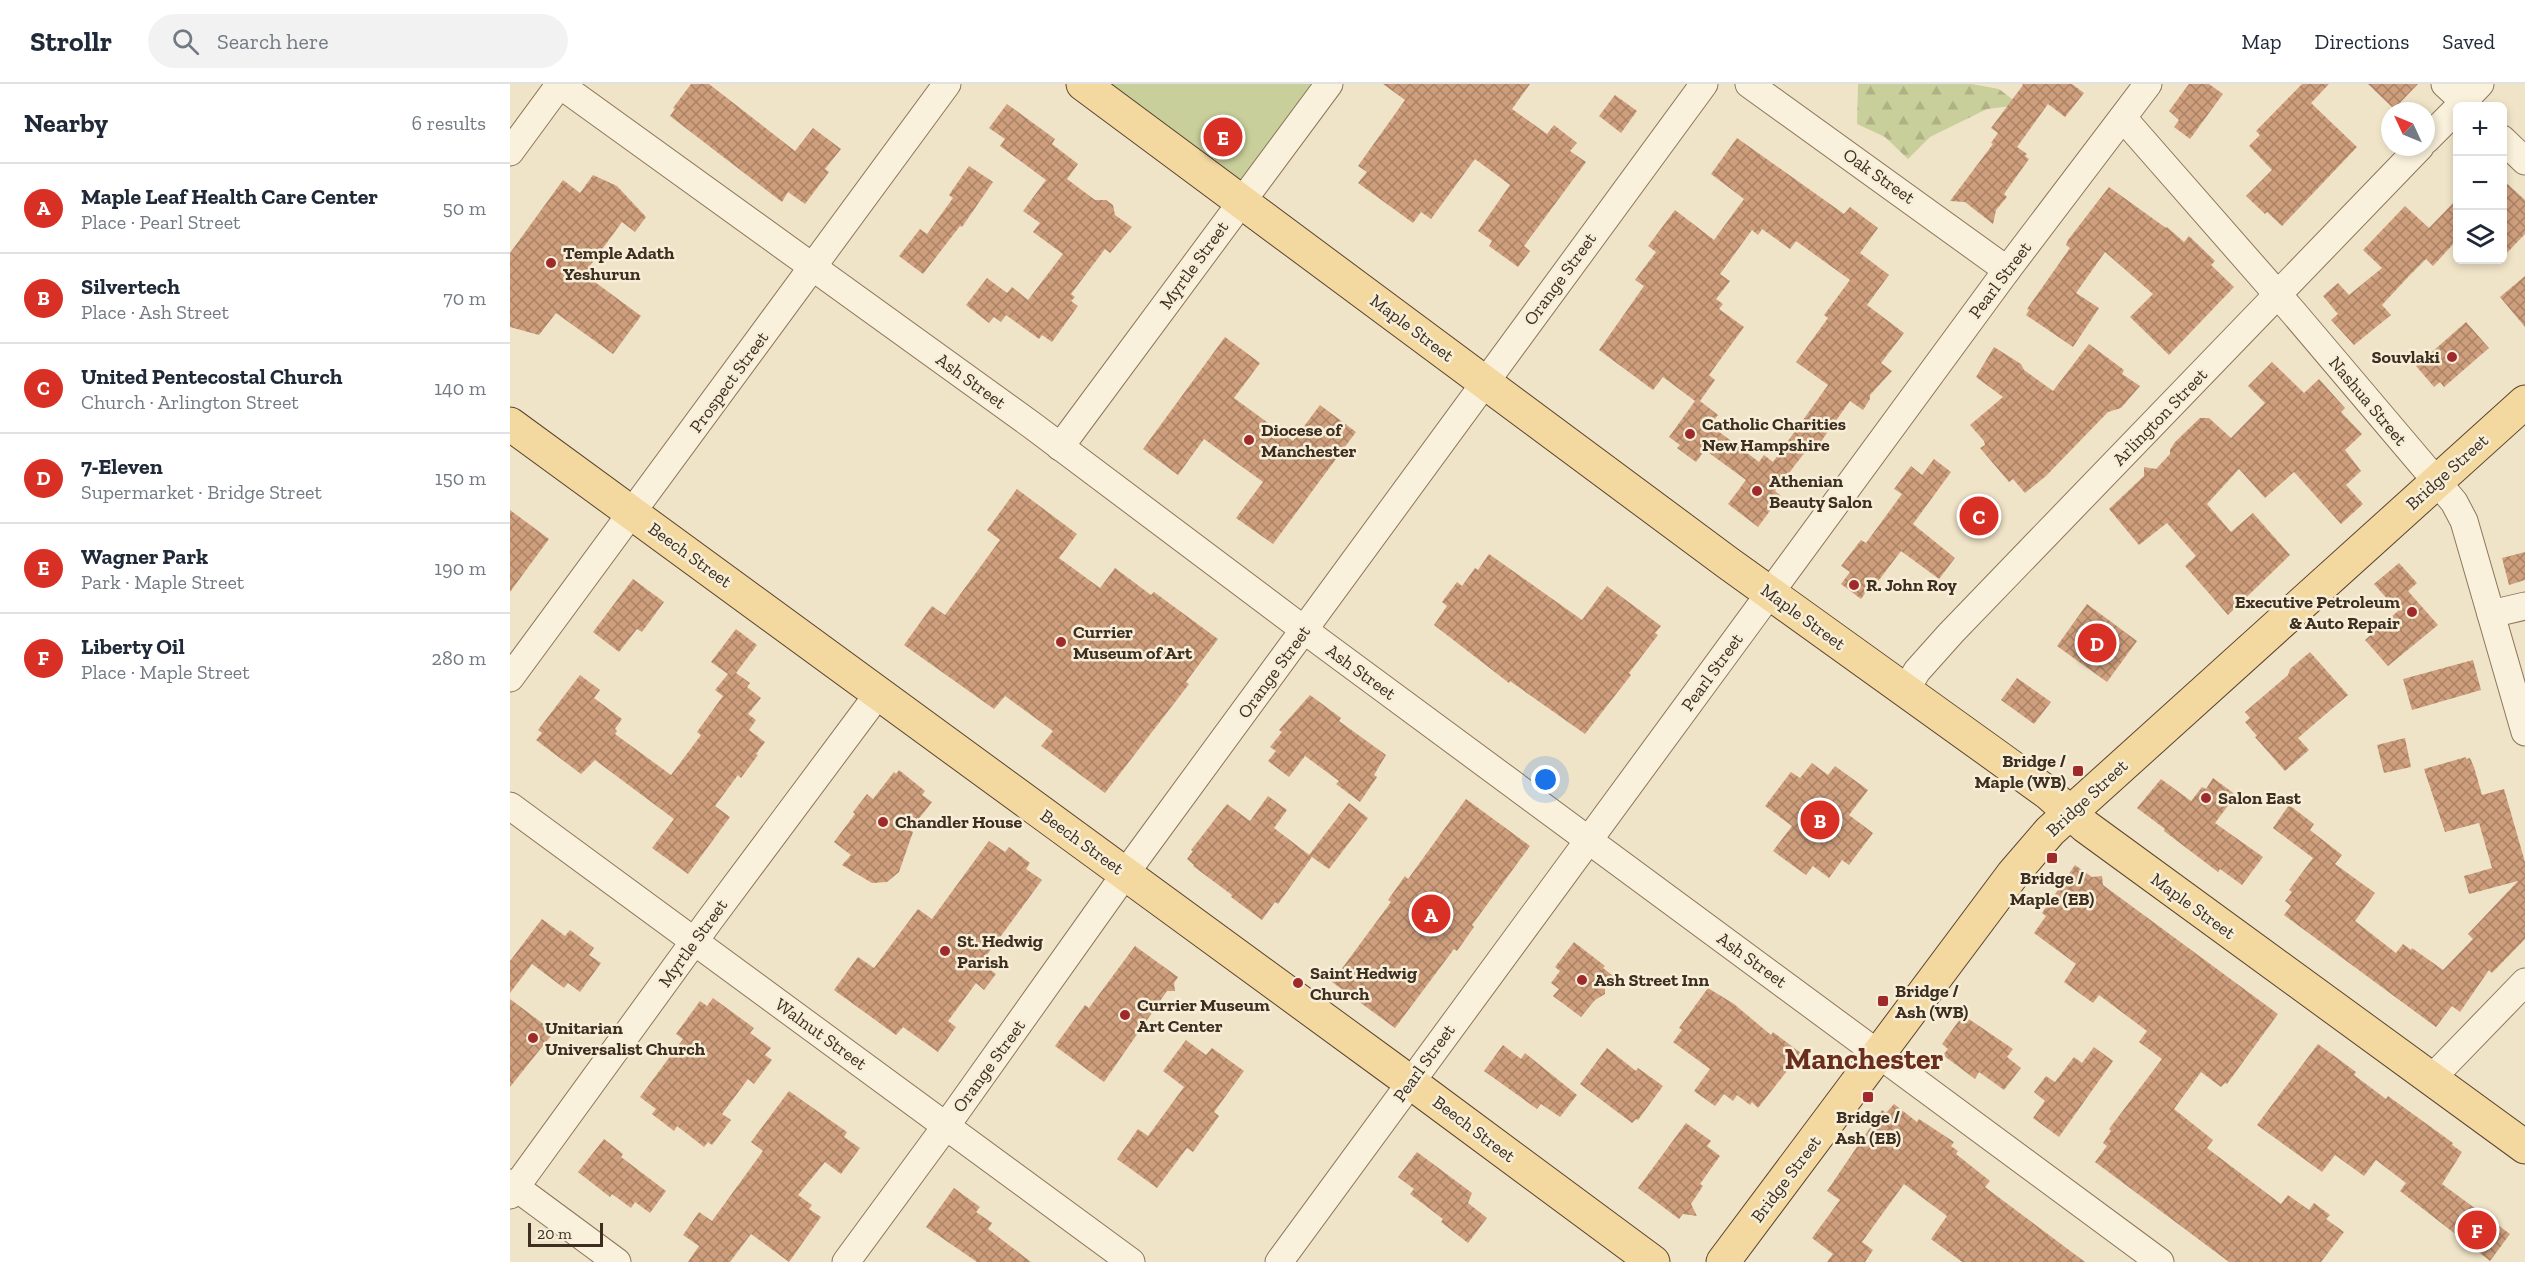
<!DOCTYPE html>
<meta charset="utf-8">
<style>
:root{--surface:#fff;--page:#f2f2f3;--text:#1f2937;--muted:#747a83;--line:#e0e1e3;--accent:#d93025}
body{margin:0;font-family:"Zilla Slab",serif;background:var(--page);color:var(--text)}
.controls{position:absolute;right:18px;top:18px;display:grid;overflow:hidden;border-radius:9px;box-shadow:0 3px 9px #0003}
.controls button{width:54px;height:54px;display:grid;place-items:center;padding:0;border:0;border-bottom:2px solid var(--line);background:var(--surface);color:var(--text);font:30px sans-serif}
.compass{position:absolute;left:1871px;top:18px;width:54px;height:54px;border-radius:50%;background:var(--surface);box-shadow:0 3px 9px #0003;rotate:314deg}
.scale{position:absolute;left:18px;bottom:15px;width:75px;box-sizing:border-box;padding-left:6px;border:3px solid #3d2e20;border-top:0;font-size:16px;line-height:21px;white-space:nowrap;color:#3d2e20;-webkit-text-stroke:4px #f7eed8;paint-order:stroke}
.you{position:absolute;left:1036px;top:696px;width:21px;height:21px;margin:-15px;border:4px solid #fff;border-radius:50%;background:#1a73e8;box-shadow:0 0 0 9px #1a73e833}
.badge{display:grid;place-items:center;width:39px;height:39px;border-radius:50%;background:var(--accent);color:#fff;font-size:20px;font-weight:700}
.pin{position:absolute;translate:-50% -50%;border:3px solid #fff;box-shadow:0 2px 6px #0006}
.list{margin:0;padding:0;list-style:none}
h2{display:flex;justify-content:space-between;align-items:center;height:78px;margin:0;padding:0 24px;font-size:26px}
h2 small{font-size:20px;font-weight:400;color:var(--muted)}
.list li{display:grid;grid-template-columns:39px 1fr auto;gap:18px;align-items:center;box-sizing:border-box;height:90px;padding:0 24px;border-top:2px solid var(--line)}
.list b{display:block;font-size:22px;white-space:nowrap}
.list p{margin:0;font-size:20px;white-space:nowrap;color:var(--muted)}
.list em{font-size:20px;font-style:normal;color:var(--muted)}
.icon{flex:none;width:33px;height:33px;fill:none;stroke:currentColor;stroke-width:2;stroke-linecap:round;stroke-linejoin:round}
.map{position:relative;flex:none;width:2015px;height:1178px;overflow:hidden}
header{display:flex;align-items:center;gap:36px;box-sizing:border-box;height:84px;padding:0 30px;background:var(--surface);border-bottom:2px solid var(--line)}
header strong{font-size:28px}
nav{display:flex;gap:33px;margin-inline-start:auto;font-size:21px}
.search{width:420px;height:54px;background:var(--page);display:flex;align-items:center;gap:15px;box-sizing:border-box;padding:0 21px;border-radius:33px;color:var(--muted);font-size:22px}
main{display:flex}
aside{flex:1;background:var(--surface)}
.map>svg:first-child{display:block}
.forest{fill:url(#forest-firs)}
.green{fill:#c9cf9b}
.building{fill:url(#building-cross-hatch);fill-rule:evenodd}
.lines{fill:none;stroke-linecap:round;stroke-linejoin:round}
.minor-casing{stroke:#8d765c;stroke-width:29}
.major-casing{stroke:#5b4430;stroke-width:35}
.minor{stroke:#faf1dc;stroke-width:27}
.major{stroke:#f3d9a0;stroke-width:33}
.poi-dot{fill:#9e2a2b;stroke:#f7eed8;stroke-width:2}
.labels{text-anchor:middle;stroke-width:5;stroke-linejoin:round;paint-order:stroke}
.street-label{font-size:18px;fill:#3d2e20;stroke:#f7eed8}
.poi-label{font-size:18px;font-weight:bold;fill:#3d2e20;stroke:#f7eed8;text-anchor:start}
.town-label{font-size:30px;font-weight:bold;fill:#6b2e1e;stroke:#f7eed8}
</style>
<header>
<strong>Strollr</strong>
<div class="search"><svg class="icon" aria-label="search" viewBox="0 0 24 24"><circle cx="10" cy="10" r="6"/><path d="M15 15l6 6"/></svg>Search here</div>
<nav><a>Map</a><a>Directions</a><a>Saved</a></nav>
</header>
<main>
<aside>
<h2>Nearby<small>6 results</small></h2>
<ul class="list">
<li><span class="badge">A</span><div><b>Maple Leaf Health Care Center</b><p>Place · Pearl Street</p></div><em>50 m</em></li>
<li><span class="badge">B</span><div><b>Silvertech</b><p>Place · Ash Street</p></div><em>70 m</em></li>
<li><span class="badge">C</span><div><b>United Pentecostal Church</b><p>Church · Arlington Street</p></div><em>140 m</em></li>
<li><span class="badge">D</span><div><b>7-Eleven</b><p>Supermarket · Bridge Street</p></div><em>150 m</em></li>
<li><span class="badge">E</span><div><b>Wagner Park</b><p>Park · Maple Street</p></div><em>190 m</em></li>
<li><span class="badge">F</span><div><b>Liberty Oil</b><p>Place · Maple Street</p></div><em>280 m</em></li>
</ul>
</aside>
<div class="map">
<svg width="2015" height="1178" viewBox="0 0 2015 1178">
<defs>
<pattern id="forest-firs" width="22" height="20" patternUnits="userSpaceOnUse" patternTransform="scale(1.5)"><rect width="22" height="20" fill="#c9cf9b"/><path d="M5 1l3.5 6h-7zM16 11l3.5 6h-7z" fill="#aeb285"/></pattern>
<pattern id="building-cross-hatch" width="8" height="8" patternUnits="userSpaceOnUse" patternTransform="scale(1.5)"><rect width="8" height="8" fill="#cf9f7d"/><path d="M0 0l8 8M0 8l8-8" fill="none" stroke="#a98266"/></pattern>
</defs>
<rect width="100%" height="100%" fill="#f0e4c8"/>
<path class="forest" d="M1348,0H1462L1489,5L1506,18L1502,22L1477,25L1420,53L1398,75L1375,53L1347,40Z"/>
<path class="green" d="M573,0H821L732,117Z"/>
<g class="building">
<path d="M181,0H199L285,67L303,44L331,65L315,85L319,88L295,120L278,108L272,118L160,32L165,25L163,24Z"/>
<path d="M873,0H1020L1002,25L1037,50L1044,41L1067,59L1060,67L1076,78L1014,162L1020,167L1008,183L979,162L982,157L968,147L1000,101L965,75L921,135L911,128L903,139L848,99L857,88L848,82L895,16Z"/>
<path d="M1512,0H1562L1574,9L1555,33L1538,20L1507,63L1517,70L1515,72L1519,75L1494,110L1497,113L1486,126L1483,140L1455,118L1440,117L1483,60L1481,59L1488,49L1481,44L1513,1Z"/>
<path d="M1679,0H1699L1713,10L1680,55L1664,43L1669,36L1659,27Z"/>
<path d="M1792,0H1819L1801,19L1847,63L1772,142L1757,128L1755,130L1736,112L1762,86L1739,62L1750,51L1746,47Z"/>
<path d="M1858,0H1908L1884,25Z"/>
<path d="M1105,11L1127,27L1111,49L1089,32Z"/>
<path d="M497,20L545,55L542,60L568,80L557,95L585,116H596L603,121L605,131L622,143L600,169L595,165L561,210L565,213L561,217L568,222L542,258L532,251L529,255L496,231L491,238L484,233L479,239L456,221L477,194L497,209L502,203L518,216L553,170L523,148L530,139L513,127L536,96L490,62L495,55L479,44Z"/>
<path d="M1227,54L1334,130L1340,123L1368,144L1350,169L1379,191L1357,221L1394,249L1371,279L1382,287L1360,311V315L1353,326L1340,317L1304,367L1299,363L1265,407L1271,412L1248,443L1218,420L1236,396L1195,366L1186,378L1167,364L1170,361L1159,353L1185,317L1153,293L1143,306L1089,266L1134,202L1125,196L1146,168L1138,162L1165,126L1204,156L1234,115L1201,90ZM1252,145L1280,165L1286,157L1340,196L1314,231L1318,234L1286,278L1318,301L1263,378L1254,371L1249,378L1200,341L1208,331L1190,317L1205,296L1199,291L1234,243L1209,225L1213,220L1206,215L1220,197L1210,190L1242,146L1248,151Z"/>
<path d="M459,82L483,98L452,143L450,142L413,190L389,172L410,145L417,150L443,114L439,111Z"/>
<path d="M83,91L107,102L136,133L125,148L112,138L74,190L131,232L103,270L46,229L29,251L0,243V169L53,96L70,109Z"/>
<path d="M1992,95L2015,116V150L1992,174Z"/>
<path d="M1599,103L1656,144L1657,143L1674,158L1679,152L1705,177L1701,181L1724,203L1659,271L1620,233L1643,210L1595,168L1566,209L1589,224L1563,263L1516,231L1519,226L1517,225L1560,164L1556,161L1558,156Z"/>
<path d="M1947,115V156L1923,182L1916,175L1899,192L1872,221L1881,231L1844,261L1821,236L1828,230L1813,212L1828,199L1839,211L1872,184L1853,166L1895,122L1919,144Z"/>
<path d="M2015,192V243L1990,213Z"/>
<path d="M1956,238L1979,264L1934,303L1930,298L1924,303L1906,282Z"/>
<path d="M715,253L750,279L724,314L783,357L810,321L846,348L763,460L726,434L753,398L694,355L668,391L633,365Z"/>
<path d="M1579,260L1614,286L1612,290L1630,302L1611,324L1598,328L1536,392L1515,409L1503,395L1499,398L1470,364L1475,361L1474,357L1460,341L1493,313L1466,293L1484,263L1511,280L1514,286L1543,307Z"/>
<path d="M1762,278L1794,309L1809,295L1835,324L1831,328L1852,350L1835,366L1851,387L1836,401L1853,420L1831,440L1784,388L1755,414L1729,385L1697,420L1721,448L1743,429L1780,471L1718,531L1675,482L1686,472L1657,439L1629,461L1599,425L1634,392V383L1646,385L1660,370V366L1665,358L1690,334H1699L1721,354L1755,319L1738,302Z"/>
<path d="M1424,375L1441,388L1403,440L1445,474L1429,495L1391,467L1363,504L1360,502L1351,515L1331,500L1340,488L1331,482L1351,456L1356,459L1392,410L1384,405L1401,382L1412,391Z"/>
<path d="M507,405L567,450L549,474L590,504L605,484L641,511L644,508L708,555L676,598L679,600L595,709L531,662L543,647L495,612L484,625L394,561L422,522L435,531L490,456L477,446Z"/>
<path d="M0,426L39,455L0,508Z"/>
<path d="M2015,468V496L1999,501L1992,474Z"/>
<path d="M979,470L1072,536L1097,502L1151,542L1145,549L1148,551L1119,589L1121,591L1075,650L1000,597L999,599L924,541L937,522L932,518L947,498L952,502L965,484L968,486Z"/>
<path d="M1889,479L1907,499L1898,507L1928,541L1878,582L1855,556L1888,527L1864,500Z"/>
<path d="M123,495L154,518L132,548L127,545L109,568L83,548Z"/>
<path d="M1577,520L1627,557L1597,598L1547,562Z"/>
<path d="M226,545L247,561L226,589L240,599L237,603L251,614L238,630L246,636L239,646L255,658L246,670L248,671L231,694L228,691L205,722L220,733L178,790L142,764L164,735L85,676L71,690L26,656L32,649L28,646L70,591L90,606L84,614L112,635L105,645L107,647L105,650L161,691L191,651L187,648L213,612L205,606L218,590L201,578Z"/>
<path d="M1800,568L1838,611L1788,654L1799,666L1775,687L1745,653L1747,652L1735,638L1740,634L1735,628L1778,591L1780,585Z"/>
<path d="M1963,576L1971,606L1902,626L1893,595Z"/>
<path d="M1507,594L1541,618L1524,640L1491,616Z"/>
<path d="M800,611L831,634L829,637L876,671L864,691L867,693L850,718L826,700L829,697L795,672L779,693L758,677L766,667L760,663L772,648L769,646Z"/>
<path d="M1895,654L1901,683L1874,689L1867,661Z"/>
<path d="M1956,673V675L1960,674L1964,683L1972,711L1994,705L2015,778V855L1982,889L1979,886L1950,928L1942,922L1926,943L1774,831L1781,822L1775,817L1782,808L1779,806L1803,774L1763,744L1779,721L1804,740L1800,746L1832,771L1825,780L1865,809L1845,837L1886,869L1893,860L1901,866L1902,864L1933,886L1963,855L1958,850L2008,797L1959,810L1954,792L1982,784L1969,739L1935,748L1914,685Z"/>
<path d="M1302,679L1318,691L1325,682L1358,706L1339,731L1363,749L1339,781L1332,776L1319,794L1303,782L1296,791L1263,767L1282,742L1255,722L1281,688L1290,694Z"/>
<path d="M389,686L415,707L412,711L422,718L400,746L403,748L389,788L377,798L362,799L332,781L341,771L324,758L345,730L343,728L357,710L363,715L384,688L386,690Z"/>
<path d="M1703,694L1726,711L1705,739L1753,773L1732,801L1710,785L1708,788L1654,747L1655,745L1627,724L1651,695L1681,717L1692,703L1696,705Z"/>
<path d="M758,712L777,726L764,744L802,773L768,820L765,818L752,836L721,813L722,811L683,782L684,781L677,775L683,767L681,766L717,720L740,737Z"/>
<path d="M956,715L1020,762L962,841L964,843L947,867L944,865L885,944L822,898L881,818L878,816L895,792L898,795Z"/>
<path d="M839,719L858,734L819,785L799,771Z"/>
<path d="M479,757L495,768L499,763L520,779L516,785L532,796L471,879L486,890L474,906L466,899L438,937L446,943L428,968L393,943L386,951L324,906L348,873L364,884L408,825L422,835Z"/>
<path d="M1565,781L1582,793L1592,792L1593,801L1768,930L1717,1000L1715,999L1711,1003L1691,988L1664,1025L1703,1056L1697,1064L1771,1120L1778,1111L1799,1126L1804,1119L1820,1131L1816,1135L1834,1148L1811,1178H1719L1585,1078L1597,1062L1593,1059L1601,1047L1599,1045L1652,975L1629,958L1637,947L1589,911L1583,919L1554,898L1566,880L1524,849L1536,832L1532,829Z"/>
<path d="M32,835L55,852L60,846L84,864L79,871L91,879L70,908L58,899L54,904L22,880L0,909V877Z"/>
<path d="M1064,858L1095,882L1093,884L1103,892L1095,902V910L1085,916L1071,933L1043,912L1049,905L1041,899L1050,887L1045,883Z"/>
<path d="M625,862L668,893L664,899L665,907H657L594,998L545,962L575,921L579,924Z"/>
<path d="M1198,904L1224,920L1261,951L1263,948L1291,969L1248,1024L1242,1018L1240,1021L1227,1011L1223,1017L1214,1010L1205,1022L1184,1007L1200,985L1163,958L1172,946L1169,944Z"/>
<path d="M203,914L244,944L240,949L261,964L255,971L262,976L244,1000L238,995L212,1030L221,1036L202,1061L198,1058L194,1063L167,1042L164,1047L142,1030L146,1025L130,1013L173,955L166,950L190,917L197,922Z"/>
<path d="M0,915L44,948L0,1003Z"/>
<path d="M1453,931L1503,965L1497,973L1511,984L1494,1006L1469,988L1465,995L1433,971L1438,965L1432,960Z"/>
<path d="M676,956L696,971L702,964L734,987L704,1028L709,1032L683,1068L677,1064L647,1104L607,1075L628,1045L638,1052L674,1003L653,987Z"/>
<path d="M1808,960L1846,988L1844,991L1876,1015L1878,1012L1943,1059L1942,1061L1952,1068L1932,1100L2000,1150L1980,1177L1890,1107L1896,1099L1866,1076L1854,1092L1825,1071L1812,1088L1747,1041Z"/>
<path d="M993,961L1011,975L1015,969L1067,1011L1050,1033L1031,1020L1027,1025L974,987Z"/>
<path d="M1584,963L1603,977L1549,1053L1523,1034L1535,1017L1524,1008L1536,992L1545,998L1564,973L1572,979Z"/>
<path d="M1097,964L1126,987L1128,984L1153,1002L1128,1036L1126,1035L1122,1039L1070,1000Z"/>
<path d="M279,1007L337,1048L334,1053L350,1064L331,1090L315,1078L288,1111L302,1121L299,1125L311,1133L279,1178L241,1150L220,1178H178L189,1162L173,1151L189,1128L202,1137L253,1067L241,1058Z"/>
<path d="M1384,1020L1407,1038L1409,1035L1444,1058L1441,1062L1448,1067L1446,1070L1480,1097L1475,1103L1575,1178H1452L1421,1155L1437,1132L1394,1100L1352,1158L1363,1166L1355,1178H1317L1323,1170L1302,1154L1330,1116L1317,1107L1372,1026L1376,1029Z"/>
<path d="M1176,1039L1201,1057L1197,1062L1210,1072L1190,1100L1193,1102L1181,1120L1187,1132L1173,1130L1169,1135L1128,1104Z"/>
<path d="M94,1055L113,1070L111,1073L156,1107L140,1129L125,1118L121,1124L102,1110L100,1113L68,1088Z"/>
<path d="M907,1068L962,1109L958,1119L977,1134L958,1159L931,1138L933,1135L900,1110L904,1105L888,1093Z"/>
<path d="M444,1104L470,1123L466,1128L482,1139L478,1145L521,1178H467L416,1143Z"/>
</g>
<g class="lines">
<defs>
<g id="minor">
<path d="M49,0L523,342L813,560L1650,1178"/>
<path d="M1239,0L1497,186"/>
<path d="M1935,0L1959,22"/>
<path d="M1949,22L1970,0"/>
<path d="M1613,34L1783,228L1944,418L1954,437L2015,648"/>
<path d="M1992,55L2015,77"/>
<path d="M1916,56L1948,24"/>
<path d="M0,68L50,0"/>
<path d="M550,363L819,0"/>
<path d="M1981,530L2015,522"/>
<path d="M0,594L437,0"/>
<path d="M1395,607L1407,587L1441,549L1910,63"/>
<path d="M0,722L621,1178"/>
<path d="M1921,995L2015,898"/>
<path d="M0,1099L107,1178"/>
<path d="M0,1111L199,837L369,609"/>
<path d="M336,1178L436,1042L628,772L1194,0"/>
<path d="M769,1178L1497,186L1638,0"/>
</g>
<g id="major">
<path d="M573,0L1218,479L1538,709L1575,742L2015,1063"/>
<path d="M0,340L900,998L1143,1178"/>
<path d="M1213,1178L1503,790L1540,747L2015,318"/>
</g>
</defs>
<use href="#minor" class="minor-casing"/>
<use href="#major" class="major-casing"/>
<use href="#minor" class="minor"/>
<use href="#major" class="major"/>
</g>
<g class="poi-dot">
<circle cx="41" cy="179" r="6"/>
<circle cx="1942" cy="273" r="6"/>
<circle cx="1180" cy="350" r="6"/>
<circle cx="739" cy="356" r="6"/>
<circle cx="1247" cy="407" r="6"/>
<circle cx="1344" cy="501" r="6"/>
<circle cx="1902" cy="528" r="6"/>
<circle cx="551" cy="558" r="6"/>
<rect x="1562" y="681" width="12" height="12" rx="3"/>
<circle cx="1696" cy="714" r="6"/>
<circle cx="373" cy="738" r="6"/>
<rect x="1536" y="768" width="12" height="12" rx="3"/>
<circle cx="435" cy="867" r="6"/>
<circle cx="1072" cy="896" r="6"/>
<circle cx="788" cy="899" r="6"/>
<rect x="1367" y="911" width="12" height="12" rx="3"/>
<circle cx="615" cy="931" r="6"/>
<circle cx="23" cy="954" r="6"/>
<rect x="1352" y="1007" width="12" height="12" rx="3"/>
</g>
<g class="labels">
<g class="street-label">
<text transform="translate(1369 92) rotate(35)" y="6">Oak Street</text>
<text transform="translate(684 181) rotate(-54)" y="6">Myrtle Street</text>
<text transform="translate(1050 195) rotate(-54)" y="6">Orange Street</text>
<text transform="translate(1490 196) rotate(-53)" y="6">Pearl Street</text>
<text transform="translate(902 244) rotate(37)" y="6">Maple Street</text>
<text transform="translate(461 297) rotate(36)" y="6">Ash Street</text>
<text transform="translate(219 298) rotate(-54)" y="6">Prospect Street</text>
<text transform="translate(1858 317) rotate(50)" y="6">Nashua Street</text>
<text transform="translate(1650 333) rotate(-46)" y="6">Arlington Street</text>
<text transform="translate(1937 388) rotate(-42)" y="6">Bridge Street</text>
<text transform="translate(180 471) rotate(36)" y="6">Beech Street</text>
<text transform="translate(1293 533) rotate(36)" y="6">Maple Street</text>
<text transform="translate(764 588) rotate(-54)" y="6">Orange Street</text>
<text transform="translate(851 588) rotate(36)" y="6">Ash Street</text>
<text transform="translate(1202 588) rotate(-54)" y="6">Pearl Street</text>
<text transform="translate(1577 714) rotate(-43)" y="6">Bridge Street</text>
<text transform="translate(572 758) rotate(36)" y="6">Beech Street</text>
<text transform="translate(1683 822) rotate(36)" y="6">Maple Street</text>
<text transform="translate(183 859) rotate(-54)" y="6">Myrtle Street</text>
<text transform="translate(1242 876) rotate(36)" y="6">Ash Street</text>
<text transform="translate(311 950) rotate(36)" y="6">Walnut Street</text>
<text transform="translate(914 979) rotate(-54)" y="6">Pearl Street</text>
<text transform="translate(479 982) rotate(-54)" y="6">Orange Street</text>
<text transform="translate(964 1045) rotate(37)" y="6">Beech Street</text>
<text transform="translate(1276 1095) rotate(-53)" y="6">Bridge Street</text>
</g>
<g class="poi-label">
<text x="53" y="175">Temple Adath<tspan x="53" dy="21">Yeshurun</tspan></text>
<text x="1930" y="279" text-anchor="end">Souvlaki</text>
<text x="1192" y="346">Catholic Charities<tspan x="1192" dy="21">New Hampshire</tspan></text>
<text x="751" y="352">Diocese of<tspan x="751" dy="21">Manchester</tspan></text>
<text x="1259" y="403">Athenian<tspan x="1259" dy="21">Beauty Salon</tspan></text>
<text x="1356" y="507">R. John Roy</text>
<text x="1890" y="524" text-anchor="end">Executive Petroleum<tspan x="1890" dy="21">&amp; Auto Repair</tspan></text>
<text x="563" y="554">Currier<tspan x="563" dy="21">Museum of Art</tspan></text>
<text x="1556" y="683" text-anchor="end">Bridge /<tspan x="1556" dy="21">Maple (WB)</tspan></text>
<text x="1708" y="720">Salon East</text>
<text x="385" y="744">Chandler House</text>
<text x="1542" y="800" text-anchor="middle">Bridge /<tspan x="1542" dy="21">Maple (EB)</tspan></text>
<text x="447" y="863">St. Hedwig<tspan x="447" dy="21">Parish</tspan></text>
<text x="800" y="895">Saint Hedwig<tspan x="800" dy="21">Church</tspan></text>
<text x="1084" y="902">Ash Street Inn</text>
<text x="1385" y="913">Bridge /<tspan x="1385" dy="21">Ash (WB)</tspan></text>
<text x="627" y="927">Currier Museum<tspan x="627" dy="21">Art Center</tspan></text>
<text x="35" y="950">Unitarian<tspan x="35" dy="21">Universalist Church</tspan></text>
<text x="1358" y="1039" text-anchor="middle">Bridge /<tspan x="1358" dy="21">Ash (EB)</tspan></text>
</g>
<g class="town-label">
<text x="1354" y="985">Manchester</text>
</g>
</g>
</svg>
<div class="controls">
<button>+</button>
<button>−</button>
<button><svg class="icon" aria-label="layers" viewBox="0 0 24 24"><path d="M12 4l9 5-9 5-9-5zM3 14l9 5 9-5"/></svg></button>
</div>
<svg class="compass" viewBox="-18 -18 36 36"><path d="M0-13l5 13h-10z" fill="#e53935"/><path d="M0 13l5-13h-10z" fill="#747a83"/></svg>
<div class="scale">20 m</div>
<div class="you"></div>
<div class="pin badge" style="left:921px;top:830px">A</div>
<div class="pin badge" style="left:1310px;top:736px">B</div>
<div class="pin badge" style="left:1469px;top:432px">C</div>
<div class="pin badge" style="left:1587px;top:559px">D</div>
<div class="pin badge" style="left:713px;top:53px">E</div>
<div class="pin badge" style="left:1967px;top:1146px">F</div>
</div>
</main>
